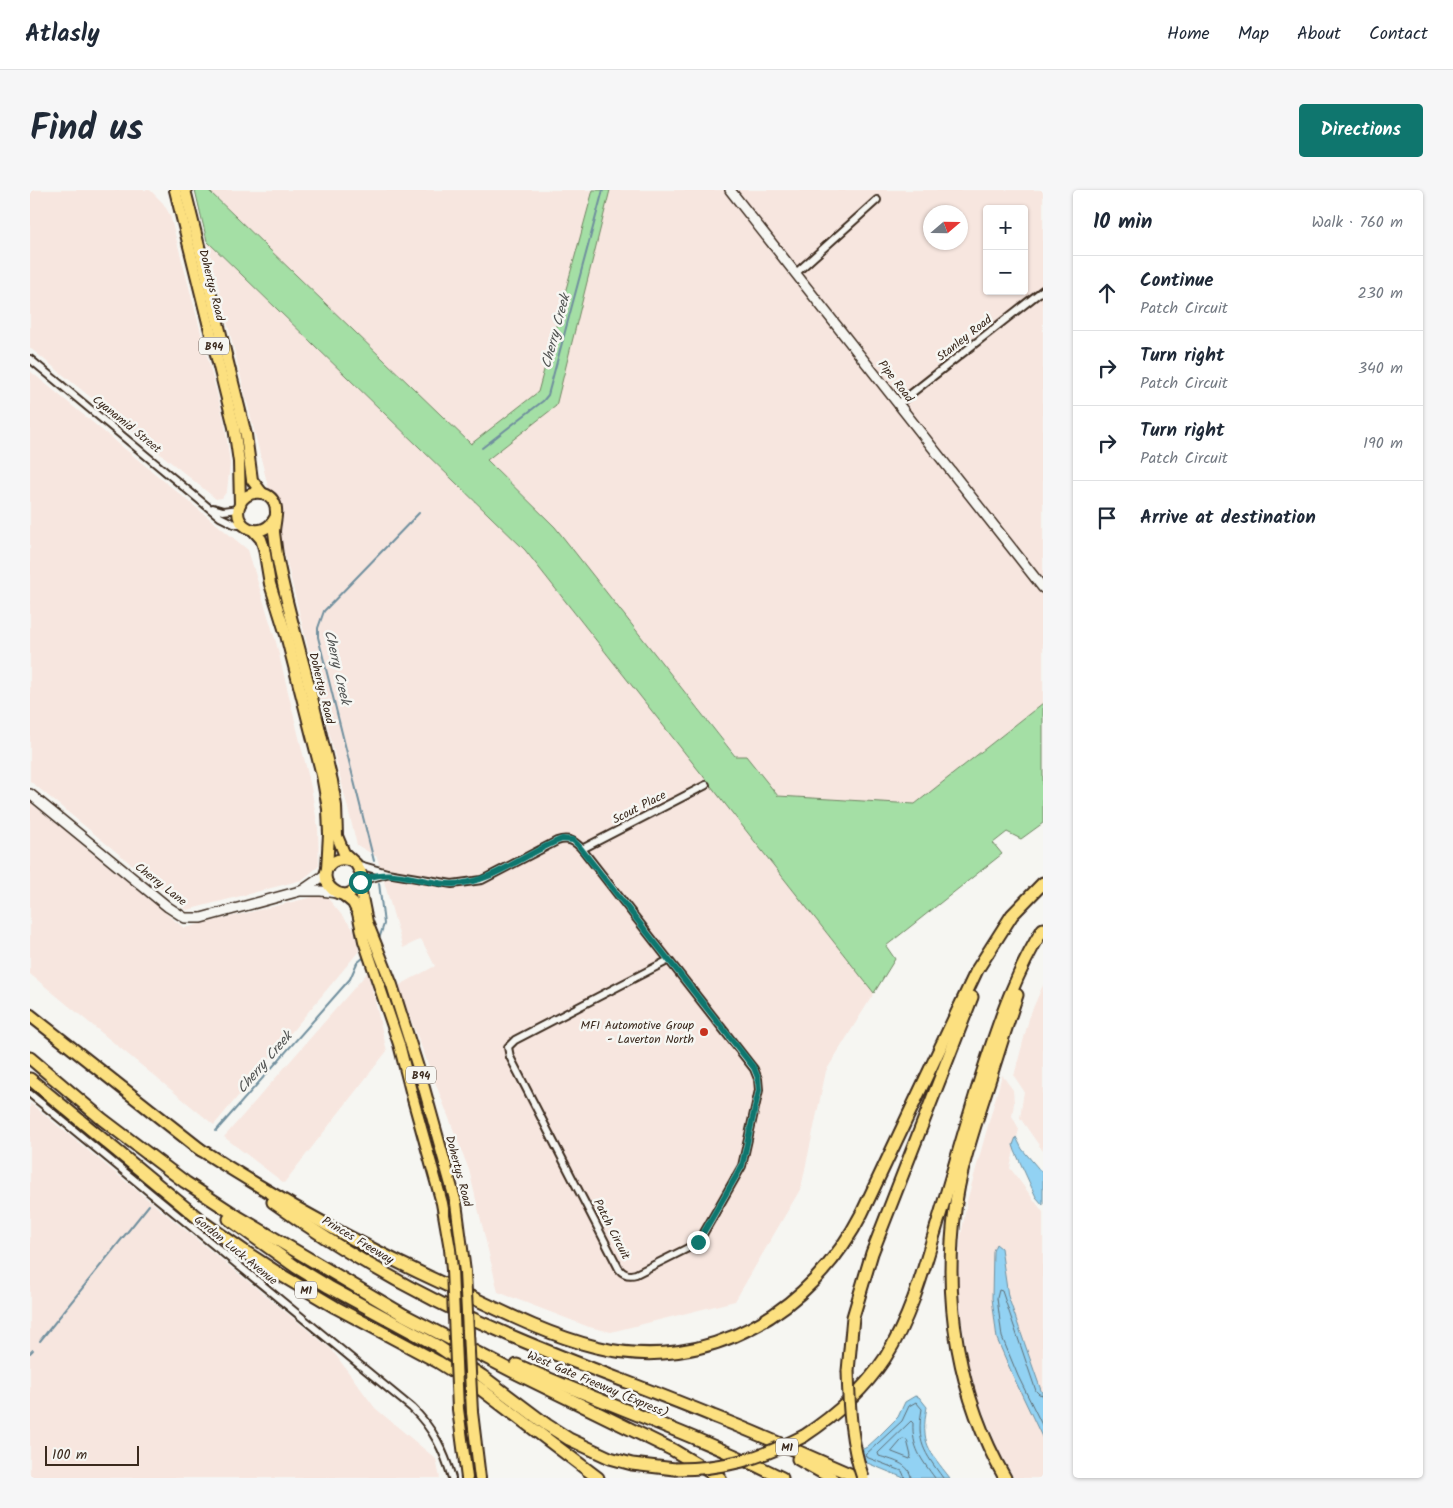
<!DOCTYPE html>
<meta charset="utf-8">
<style>
:root{--surface:#fff;--page:#f6f6f7;--text:#1f2937;--muted:#747a83;--line:#e0e1e3;--accent:#0f766e}
body{margin:0;font-family:Kalam,sans-serif;background:var(--page);color:var(--text)}
.controls{position:absolute;right:15px;top:15px;display:grid;overflow:hidden;border-radius:5px;box-shadow:0 1px 4px #0004}
.controls button{width:45px;height:45px;display:grid;place-items:center;padding:0;border:0;border-bottom:1px solid var(--line);background:var(--surface);color:var(--text);font:25px sans-serif}
.compass{position:absolute;left:893px;top:15px;width:45px;height:45px;border-radius:50%;background:var(--surface);box-shadow:0 1px 4px #0004;rotate:70deg}
.scale{position:absolute;left:15px;bottom:12px;width:94px;box-sizing:border-box;padding-left:5px;border:2px solid #3b2a1e;border-top:0;font-size:14px;line-height:18px;white-space:nowrap;color:#3b2a1e;-webkit-text-stroke:4px #f6f6f2;paint-order:stroke}
.stop{position:absolute;width:15px;height:15px;margin:-11px;border:4px solid #0f766e;border-radius:50%;background:#fff}
.stop.end{background:#0f766e;border-color:#fff;box-shadow:0 1px 5px #0008}
.list{margin:0;padding:0;list-style:none}
h2{display:flex;justify-content:space-between;align-items:center;height:65px;margin:0;padding:0 20px;font-size:21px}
h2 small{font-size:16px;font-weight:400;color:var(--muted)}
.list li{display:grid;grid-template-columns:32px 1fr auto;gap:15px;align-items:center;box-sizing:border-box;height:75px;padding:0 20px;border-top:1px solid var(--line)}
.list b{display:block;font-size:19px;white-space:nowrap}
.list p{margin:0;font-size:16px;white-space:nowrap;color:var(--muted)}
.list em{font-size:16px;font-style:normal;color:var(--muted)}
.icon{flex:none;width:28px;height:28px;fill:none;stroke:currentColor;stroke-width:2;stroke-linecap:round;stroke-linejoin:round}
.map{position:relative;flex:none;width:1013px;height:1288px;overflow:hidden;border-radius:5px}
header{display:flex;align-items:center;gap:30px;box-sizing:border-box;height:70px;padding:0 25px;background:var(--surface);border-bottom:1px solid var(--line)}
header strong{font-size:24px}
nav{display:flex;gap:28px;margin-inline-start:auto;font-size:18px}
.intro{display:flex;align-items:center;justify-content:space-between;box-sizing:border-box;height:120px;padding:0 30px}
h1{margin:0;font-size:35px}
.button{padding:12px 22px;border-radius:5px;background:var(--accent);color:#fff;font-size:18px;font-weight:700}
main{display:flex;gap:30px;padding:0 30px}
aside{flex:1;background:var(--surface);border-radius:5px;box-shadow:0 1px 4px #0004}
.map>svg:first-child{display:block}
.built{fill:#f7e6df;fill-rule:evenodd}
.green{fill:#a4dfa5;stroke:#708462}
.water{fill:#92d2f3;stroke:#6f8f9e}
.lines{fill:none;stroke-linecap:round;stroke-linejoin:round}
.shore{stroke:#5e6d73;stroke-width:1}
.stream{stroke:#6f8f9e;stroke-width:2}
.street-casing{stroke:#3b2a1e;stroke-width:10}
.secondary-casing{stroke:#3b2a1e;stroke-width:12}
.primary-casing{stroke:#3b2a1e;stroke-width:14}
.highway-casing{stroke:#3b2a1e;stroke-width:15}
.street{stroke:#f6f6f2;stroke-width:6}
.secondary{stroke:#f6f6f2;stroke-width:9}
.primary{stroke:#fce080;stroke-width:10}
.highway{stroke:#fce080;stroke-width:11}
.primary-bridge-casing{stroke:#3b2a1e;stroke-width:14;stroke-linecap:butt}
.highway-bridge-casing{stroke:#3b2a1e;stroke-width:15;stroke-linecap:butt}
.primary-bridge{stroke:#fce080;stroke-width:10}
.highway-bridge{stroke:#fce080;stroke-width:11}
.route{stroke:#0f766e;stroke-width:6}
.poi-dot{fill:#c8321e;stroke:#f6f6f2;stroke-width:2}
.labels{text-anchor:middle;stroke-width:5;stroke-linejoin:round;paint-order:stroke}
.shield{fill:#f6f6f2;stroke:#73675e;stroke-width:1}
.shield-label{font-size:11px;font-weight:bold;fill:#3b2a1e}
.street-label{font-size:12px;fill:#3b2a1e;stroke:#f6f6f2}
.poi-label{font-size:12px;fill:#3b2a1e;stroke:#f6f6f2;text-anchor:end}
.water-label{font-size:14px;font-style:italic;fill:#515453;stroke:#f6f6f2}
</style>
<header>
<strong>Atlasly</strong>
<nav><a>Home</a><a>Map</a><a>About</a><a>Contact</a></nav>
</header>
<div class="intro"><h1>Find us</h1><a class="button">Directions</a></div>
<main>
<div class="map">
<svg width="1013" height="1288" viewBox="0 0 1013 1288">
<rect width="100%" height="100%" fill="#f6f6f2"/>
<filter id="ink" filterUnits="userSpaceOnUse"><feTurbulence type="fractalNoise" baseFrequency=".02" numOctaves="2"/><feDisplacementMap in="SourceGraphic" scale="10" xChannelSelector="R" yChannelSelector="G"/><feConvolveMatrix kernelMatrix="1 2 1 2 8 2 1 2 1" color-interpolation-filters="sRGB"/></filter>
<g filter="url(#ink)">
<g class="built">
<path d="M0,0H120L133,13L140,25L195,234L200,274L197,301L192,308L186,309L0,158Z"/>
<path d="M178,0H1013V513L885,614L748,606L716,566H706L518,330ZM957,19H994V101H957ZM901,22H931V52H901Z"/>
<path d="M177,51L495,360L844,803L796,881L771,998L705,1111L581,1142L559,1137L468,1102L439,980L368,796L405,776L391,749L373,758L347,667L327,655Z"/>
<path d="M0,181L218,360L246,452L281,597L288,638L289,676L272,690L157,720L0,591Z"/>
<path d="M0,612L154,738L287,706H296L324,740L329,761L184,935L0,784Z"/>
<path d="M338,782L357,861L254,993L194,947Z"/>
<path d="M1013,795V961L990,928L994,901L984,886L1000,825Z"/>
<path d="M972,885L983,900L984,913L982,926L989,939L980,978L1013,1022V1288H984L968,1259L947,1207L938,1172L931,1127L928,1086L931,1046L937,1011Z"/>
<path d="M0,913L302,1160L345,1218L406,1269L410,1288H0Z"/>
</g>
<path class="green" d="M165,0H178L441,254L508,202L563,0H580L526,216L457,270L525,337L705,566H716L748,606L885,614L1013,513V633L991,649L977,642L963,653L972,664L856,756L865,769L844,803L495,360L177,51Z"/>
<g class="water">
<path d="M986,947L992,959L1013,984V1015L1006,1007L985,961L983,955Z"/>
<path d="M966,1054L971,1058L978,1106L1013,1206V1249L984,1188L967,1149L962,1108L963,1061Z"/>
<path d="M885,1206L889,1207L897,1217C890,1253 899,1261 920,1288H874L820,1266L837,1257L848,1247L868,1227L875,1212Z"/>
</g>
<g class="lines">
<g class="shore">
<path d="M1013,1205L1009,1204L1006,1201L972,1101L969,1100L967,1108L972,1147L988,1186L1013,1237"/>
<path d="M873,1249L877,1250L881,1266L880,1269L862,1262Z"/>
<path d="M875,1288L872,1281L836,1267L835,1265L872,1231L879,1216L886,1212L892,1219C886,1252 894,1262 913,1288"/>
<path d="M881,1288C880,1273 861,1270 849,1266L848,1263L881,1231L883,1233C882,1258 891,1269 905,1288"/>
</g>
<g class="stream">
<path d="M452,258L513,211L518,205L573,0"/>
<path d="M344,671L288,447V438L294,421L389,323"/>
<path d="M349,693L354,734L350,746"/>
<path d="M186,941L320,789L327,773L333,768"/>
<path d="M10,1151L119,1015"/>
<path d="M0,1163L3,1160"/>
</g>
<defs>
<g id="street">
<path d="M766,83L847,10"/>
<path d="M0,169L190,327L204,334L215,336"/>
<path d="M868,214L1013,100"/>
<path d="M183,318L193,321L209,319"/>
<path d="M552,659L676,595"/>
<path d="M326,674L357,683L422,694L452,690L527,651C538,647 545,651 552,659L724,879L728,889L729,900L712,976L668,1053L606,1084C599,1086 594,1085 589,1079L480,867L478,857L485,850L639,770"/>
<path d="M331,691L356,684"/>
<path d="M0,904L382,1218C403,1238 414,1261 422,1288"/>
</g>
<g id="secondary">
<path d="M700,0L1013,398"/>
<path d="M0,604L138,717L155,728H171L270,701H291L307,703"/>
<path d="M273,700L296,684"/>
</g>
<g id="primary">
<path d="M145,0L204,237L209,272L210,314"/>
<path d="M155,0L216,245L222,290L232,303"/>
<path d="M245,328C233,352 200,337 210,314C216,300 237,299 244,312C249,321 244,333 244,342C245,350 246,358 247,365C253,400 263,434 272,469C283,509 292,550 302,591L306,616L307,646L314,663L326,674L331,683V702L337,732L362,795L391,887L426,1013L435,1082"/>
<path d="M223,340L231,349L234,358L240,394L256,445L292,585L298,619L299,644L297,679"/>
<path d="M322,671C315,669 310,668 303,672C280,688 316,723 330,692"/>
<path d="M312,704L323,713L328,723L334,751L369,854L383,909L412,1013L420,1059L422,1080"/>
<path d="M428,1219L437,1288"/>
<path d="M442,1222L450,1288"/>
</g>
<g id="highway">
<path d="M0,825L171,960"/>
<path d="M0,868L72,929L155,992L210,1028L374,1125L484,1182L643,1260L690,1288"/>
<path d="M0,889L174,1033L214,1061L251,1085L305,1117L408,1172L448,1197L568,1288"/>
<path d="M165,956C245,1008 329,1055 416,1095C465,1118 514,1144 566,1157C678,1185 782,1121 832,1023L947,780L982,725L1013,693"/>
<path d="M243,1012C318,1066 401,1112 486,1148C551,1176 618,1199 683,1226C732,1245 780,1267 829,1288"/>
<path d="M199,1029L266,1077L299,1097L406,1155L452,1186L517,1235L539,1249L580,1268L602,1274L645,1279"/>
<path d="M487,1175C575,1214 666,1245 752,1288"/>
<path d="M818,1181L823,1127L842,1063L942,807"/>
<path d="M774,1246C806,1225 834,1200 855,1168C880,1129 893,1082 906,1038C923,983 937,929 955,875C971,826 986,783 1013,739"/>
<path d="M768,1269L802,1288"/>
<path d="M975,1288C928,1206 913,1113 925,1020C929,984 941,948 952,913C964,877 975,840 987,805"/>
</g>
</defs>
<use href="#street" class="street-casing"/>
<use href="#secondary" class="secondary-casing"/>
<use href="#primary" class="primary-casing"/>
<use href="#highway" class="highway-casing"/>
<use href="#street" class="street"/>
<use href="#secondary" class="secondary"/>
<use href="#primary" class="primary"/>
<use href="#highway" class="highway"/>
<defs>
<g id="primary-bridge">
<path d="M422,1080L428,1219"/>
<path d="M435,1082L442,1222"/>
</g>
<g id="highway-bridge">
<path d="M818,1181C819,1218 821,1254 833,1288"/>
<path d="M645,1279C695,1279 729,1269 774,1246"/>
</g>
</defs>
<use href="#primary-bridge" class="primary-bridge-casing"/>
<use href="#highway-bridge" class="highway-bridge-casing"/>
<use href="#primary-bridge" class="primary-bridge"/>
<use href="#highway-bridge" class="highway-bridge"/>
</g>
</g>
<g class="lines" filter="url(#ink)">
<path class="route" d="M330,692C359,673 393,696 424,694C465,692 495,663 532,649L543,650L548,655L724,878L728,888L729,900L712,976L668,1052"/>
</g>
<circle class="poi-dot" cx="674" cy="842" r="5"/>
<g class="labels">
<g class="shield">
<rect x="169" y="147.5" width="30" height="17" rx="4"/>
<rect x="376" y="876.5" width="30" height="17" rx="4"/>
<rect x="265" y="1091.5" width="22" height="17" rx="4"/>
<rect x="746" y="1248.5" width="22" height="17" rx="4"/>
</g>
<g class="shield-label">
<text x="184" y="160">B94</text>
<text x="391" y="889">B94</text>
<text x="276" y="1104">M1</text>
<text x="757" y="1261">M1</text>
</g>
<g class="street-label">
<text transform="translate(182 95) rotate(76)" y="4">Dohertys Road</text>
<text transform="translate(934 148) rotate(-38)" y="4">Stanley Road</text>
<text transform="translate(866 191) rotate(52)" y="4">Pipe Road</text>
<text transform="translate(97 234) rotate(39)" y="4">Cyanamid Street</text>
<text transform="translate(292 498) rotate(76)" y="4">Dohertys Road</text>
<text transform="translate(609 617) rotate(-27)" y="4">Scout Place</text>
<text transform="translate(131 694) rotate(38)" y="4">Cherry Lane</text>
<text transform="translate(429 981) rotate(75)" y="4">Dohertys Road</text>
<text transform="translate(582 1039) rotate(63)" y="4">Patch Circuit</text>
<text transform="translate(328 1050) rotate(31)" y="4">Princes Freeway</text>
<text transform="translate(206 1060) rotate(39)" y="4">Gordon Luck Avenue</text>
<text transform="translate(568 1194) rotate(23)" y="4">West Gate Freeway (Express)</text>
</g>
<g class="poi-label">
<text x="664" y="839">MFI Automotive Group<tspan x="664" dy="14">- Laverton North</tspan></text>
</g>
<g class="water-label">
<text transform="translate(525 141) rotate(-75)" y="5">Cherry Creek</text>
<text transform="translate(308 477) rotate(77)" y="5">Cherry Creek</text>
<text transform="translate(234 872) rotate(-49)" y="5">Cherry Creek</text>
</g>
</g>
</svg>
<div class="controls">
<button>+</button>
<button>−</button>
</div>
<svg class="compass" viewBox="-18 -18 36 36"><path d="M0-13l5 13h-10z" fill="#e53935"/><path d="M0 13l5-13h-10z" fill="#747a83"/></svg>
<div class="scale">100 m</div>
<div class="stop" style="left:330px;top:692px"></div>
<div class="stop end" style="left:668px;top:1052px"></div>
</div>
<aside>
<h2>10 min<small>Walk · 760 m</small></h2>
<ul class="list">
<li><svg class="icon" aria-label="ahead" viewBox="0 0 24 24"><path d="M12 20V5M6 11l6-6 6 6"/></svg><div><b>Continue</b><p>Patch Circuit</p></div><em>230 m</em></li>
<li><svg class="icon" aria-label="right" viewBox="0 0 24 24"><path d="M7 20v-9h11M14 6l5 5-5 5"/></svg><div><b>Turn right</b><p>Patch Circuit</p></div><em>340 m</em></li>
<li><svg class="icon" aria-label="right" viewBox="0 0 24 24"><path d="M7 20v-9h11M14 6l5 5-5 5"/></svg><div><b>Turn right</b><p>Patch Circuit</p></div><em>190 m</em></li>
<li><svg class="icon" aria-label="arrive" viewBox="0 0 24 24"><path d="M6 21V4h12l-3 4 3 4H6"/></svg><div><b>Arrive at destination</b></div></li>
</ul>
</aside>
</main>
